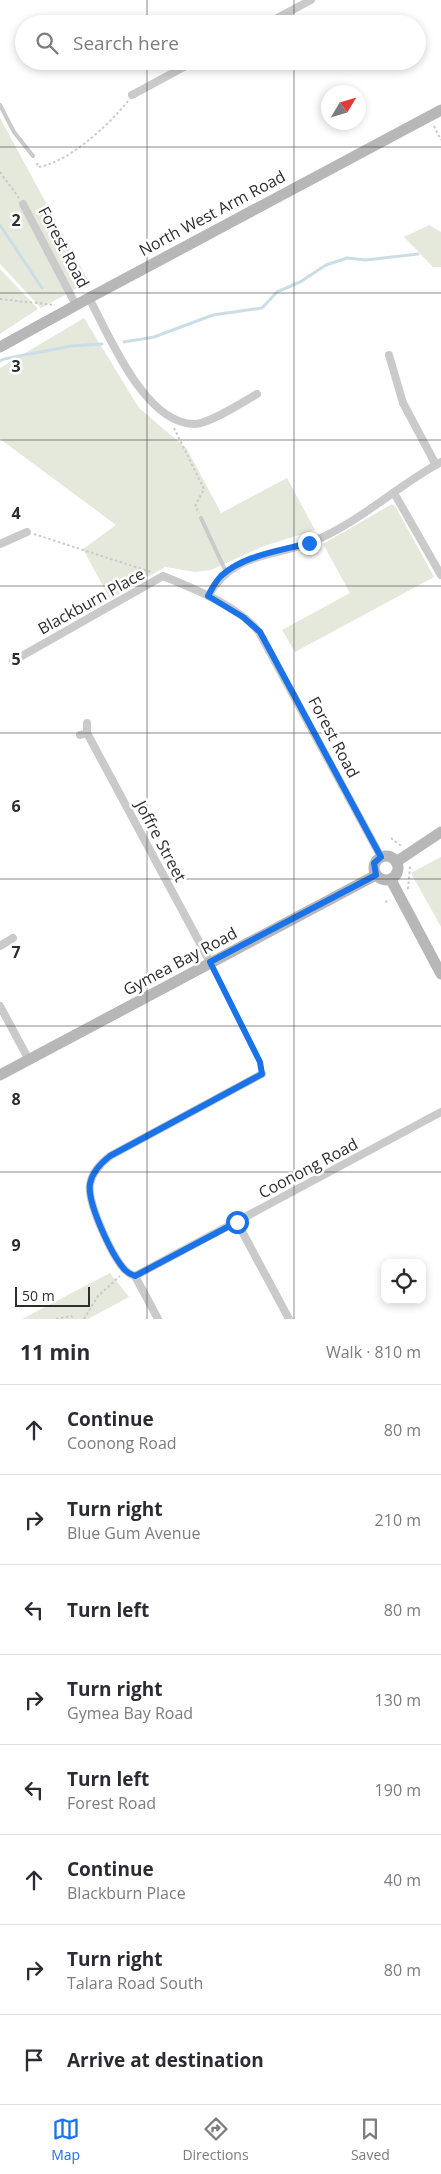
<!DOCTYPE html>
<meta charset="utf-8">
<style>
:root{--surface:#fff;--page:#f2f2f3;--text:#2b2b33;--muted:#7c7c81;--line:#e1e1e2;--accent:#1a73e8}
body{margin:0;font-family:"Open Sans",sans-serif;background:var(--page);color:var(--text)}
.controls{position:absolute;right:15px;bottom:15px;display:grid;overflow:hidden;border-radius:10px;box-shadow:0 2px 8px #0003}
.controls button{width:45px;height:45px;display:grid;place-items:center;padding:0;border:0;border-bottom:1px solid var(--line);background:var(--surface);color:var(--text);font:25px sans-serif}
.compass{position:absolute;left:321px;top:85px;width:45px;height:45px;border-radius:50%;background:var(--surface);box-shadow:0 2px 8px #0003;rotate:52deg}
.scale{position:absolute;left:15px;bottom:12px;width:75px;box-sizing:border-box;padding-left:5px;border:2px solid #2d2d2d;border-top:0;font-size:14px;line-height:18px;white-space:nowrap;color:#2d2d2d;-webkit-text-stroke:4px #fff;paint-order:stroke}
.stop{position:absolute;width:15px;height:15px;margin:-11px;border:4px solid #1a73e8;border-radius:50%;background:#fff}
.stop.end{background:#1a73e8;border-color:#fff;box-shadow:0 1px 5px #0008}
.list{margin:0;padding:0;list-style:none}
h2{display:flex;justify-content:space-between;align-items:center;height:65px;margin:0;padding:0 20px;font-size:21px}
h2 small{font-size:16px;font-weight:400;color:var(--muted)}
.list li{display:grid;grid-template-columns:32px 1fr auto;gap:15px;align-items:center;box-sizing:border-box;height:90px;padding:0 20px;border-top:1px solid var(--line)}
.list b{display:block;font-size:19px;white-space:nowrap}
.list p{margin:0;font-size:16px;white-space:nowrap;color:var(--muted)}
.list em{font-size:16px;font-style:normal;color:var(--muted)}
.icon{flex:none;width:28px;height:28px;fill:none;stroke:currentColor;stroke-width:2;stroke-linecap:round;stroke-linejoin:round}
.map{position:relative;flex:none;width:441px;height:1319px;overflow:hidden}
.search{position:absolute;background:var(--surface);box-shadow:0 2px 8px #0003;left:15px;right:15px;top:15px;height:55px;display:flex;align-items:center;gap:12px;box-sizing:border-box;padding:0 18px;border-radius:28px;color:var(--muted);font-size:19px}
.sheet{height:785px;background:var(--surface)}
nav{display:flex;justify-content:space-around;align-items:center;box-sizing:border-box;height:70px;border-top:1px solid var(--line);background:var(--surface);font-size:14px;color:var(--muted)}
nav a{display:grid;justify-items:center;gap:2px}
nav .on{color:var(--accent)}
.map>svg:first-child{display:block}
.green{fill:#e4e9dc}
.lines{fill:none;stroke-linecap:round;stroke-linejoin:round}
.stream{stroke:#cbdee6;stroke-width:3}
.path{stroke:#cacaca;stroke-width:2;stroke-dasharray:2.5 2.5;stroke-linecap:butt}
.lane{stroke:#cacaca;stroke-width:4}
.street{stroke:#cacaca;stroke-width:8}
.secondary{stroke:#b7b7b7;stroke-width:11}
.route{stroke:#1a73e8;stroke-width:6}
.grid{fill:none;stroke:#2d2d2d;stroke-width:1;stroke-opacity:0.55}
.labels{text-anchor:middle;stroke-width:5;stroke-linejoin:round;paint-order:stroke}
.street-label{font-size:16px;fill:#2d2d2d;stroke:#fff}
.grid-label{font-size:16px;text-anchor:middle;font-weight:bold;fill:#2d2d2d;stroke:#fff;stroke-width:5;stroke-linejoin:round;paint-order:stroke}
</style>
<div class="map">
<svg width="441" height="1319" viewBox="0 0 441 1319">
<rect width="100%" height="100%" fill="#fff"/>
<g class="green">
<path d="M0,118L89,282L41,308L0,264Z"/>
<path d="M429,225L441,232V267H433L404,237Z"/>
<path d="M0,269L38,309L0,334Z"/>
<path d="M84,318L139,408L187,449L221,513L287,478L315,530L264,546L211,570L195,572L165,567L110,599L83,549L116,525L0,439V368Z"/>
<path d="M392,504L395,506L434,577L295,652L282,630L350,593L323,544Z"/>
<path d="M441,857V927L411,873Z"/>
<path d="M110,1273L129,1297L88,1319H22Z"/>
</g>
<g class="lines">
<g class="stream">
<path d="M0,225L42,288"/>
<path d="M124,342L154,337L213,315L262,308L277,292L300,282L326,265L347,258L366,260L418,254"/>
<path d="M0,361L4,359L71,346L102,344"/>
</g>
<g class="path">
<path d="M434,126L441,140"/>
<path d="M37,163L38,167C68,163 110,124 128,101"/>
<path d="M0,172L19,198"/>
<path d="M0,299L55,305"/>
<path d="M174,428L204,489L195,506L199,513"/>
<path d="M34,534L151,572"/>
<path d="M391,838L401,846"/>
<path d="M408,889L410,866"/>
<path d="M385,902L390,900"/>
<path d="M215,972L261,1062V1067"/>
<path d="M56,1319L71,1316L75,1319"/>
<path d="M84,1319L98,1296L120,1276"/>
</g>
<g class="lane">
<path d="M0,105L14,132L33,156"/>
<path d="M201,518L226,572"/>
</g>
<g class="street">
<path d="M266,24L311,0"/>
<path d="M132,95L195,61"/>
<path d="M23,204L76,305"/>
<path d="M89,298C109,335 145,425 195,424C211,423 243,402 257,394"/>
<path d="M389,355L403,403L436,465"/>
<path d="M394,493L441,575"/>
<path d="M0,544L27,532"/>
<path d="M208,596C234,551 272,558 314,541C360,522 397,486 441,462"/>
<path d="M13,661L163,576C195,589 238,606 259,632L381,857"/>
<path d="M87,733V723"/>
<path d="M80,735L87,733L210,962"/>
<path d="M0,946L13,938"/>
<path d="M0,1006L29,1060"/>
<path d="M237,1222L289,1319"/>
<path d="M135,1276L441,1112"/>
<path d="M135,1276C132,1275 128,1273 125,1270C112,1256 87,1203 90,1184C92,1172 101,1163 110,1156L262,1074"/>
<path d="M135,1276L158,1319"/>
</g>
<g class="secondary">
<path d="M0,347L89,298L441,110"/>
<circle cx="386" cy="868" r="12"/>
<path d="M396,862L441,832"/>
<path d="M391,880L441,974"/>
<path d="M0,1075L376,875"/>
</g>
</g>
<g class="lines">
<path class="route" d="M237,1222L135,1276C132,1275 128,1273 125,1270C112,1256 87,1203 90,1184C92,1172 101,1163 110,1156L262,1074L260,1062L210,962L376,875L374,863L381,857L260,632L243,617L208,596C212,589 215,582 221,576C244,555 280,551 309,543"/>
</g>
<path class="grid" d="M147,0V24M294,0V24M147,61V1319M294,61V1319M0,147H441M0,293H441M0,440H441M0,586H441M0,733H441M0,879H441M0,1026H441M0,1172H441"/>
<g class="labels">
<g class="street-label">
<text transform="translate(212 213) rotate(-28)" y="6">North West Arm Road</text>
<text transform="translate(64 247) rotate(62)" y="6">Forest Road</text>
<text transform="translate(91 601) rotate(-29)" y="6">Blackburn Place</text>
<text transform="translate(334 737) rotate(62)" y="6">Forest Road</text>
<text transform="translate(161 841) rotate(62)" y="6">Joffre Street</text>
<text transform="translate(180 961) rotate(-28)" y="6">Gymea Bay Road</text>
<text transform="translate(308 1168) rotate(-28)" y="6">Coonong Road</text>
</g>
</g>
<g class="grid-label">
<text x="16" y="226">2</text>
<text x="16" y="372">3</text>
<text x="16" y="519">4</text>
<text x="16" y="665">5</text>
<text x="16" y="812">6</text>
<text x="16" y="958">7</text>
<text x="16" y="1105">8</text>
<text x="16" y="1251">9</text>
</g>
</svg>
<div class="controls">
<button><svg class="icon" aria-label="locate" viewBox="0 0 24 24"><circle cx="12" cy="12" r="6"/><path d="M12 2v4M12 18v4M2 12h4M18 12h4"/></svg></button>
</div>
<svg class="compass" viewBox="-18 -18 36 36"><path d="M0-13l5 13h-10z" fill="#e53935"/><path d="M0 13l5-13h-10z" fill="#7c7c81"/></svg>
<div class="scale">50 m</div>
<div class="stop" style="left:237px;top:1222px"></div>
<div class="stop end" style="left:309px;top:543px"></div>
<div class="search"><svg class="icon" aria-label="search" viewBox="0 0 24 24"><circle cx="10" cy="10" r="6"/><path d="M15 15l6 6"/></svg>Search here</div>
</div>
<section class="sheet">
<h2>11 min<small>Walk · 810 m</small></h2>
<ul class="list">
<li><svg class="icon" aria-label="ahead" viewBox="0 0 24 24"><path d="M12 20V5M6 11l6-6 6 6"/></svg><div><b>Continue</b><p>Coonong Road</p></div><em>80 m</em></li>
<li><svg class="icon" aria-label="right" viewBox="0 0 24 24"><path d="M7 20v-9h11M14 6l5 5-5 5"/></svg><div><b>Turn right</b><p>Blue Gum Avenue</p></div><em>210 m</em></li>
<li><svg class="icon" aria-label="left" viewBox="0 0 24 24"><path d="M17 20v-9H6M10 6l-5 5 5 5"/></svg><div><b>Turn left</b></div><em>80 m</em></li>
<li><svg class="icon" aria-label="right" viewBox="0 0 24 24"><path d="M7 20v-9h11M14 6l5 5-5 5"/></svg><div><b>Turn right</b><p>Gymea Bay Road</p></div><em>130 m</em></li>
<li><svg class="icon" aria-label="left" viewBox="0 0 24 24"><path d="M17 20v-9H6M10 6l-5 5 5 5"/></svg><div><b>Turn left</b><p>Forest Road</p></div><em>190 m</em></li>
<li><svg class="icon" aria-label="ahead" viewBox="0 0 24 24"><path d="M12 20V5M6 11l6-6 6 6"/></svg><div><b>Continue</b><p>Blackburn Place</p></div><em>40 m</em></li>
<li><svg class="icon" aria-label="right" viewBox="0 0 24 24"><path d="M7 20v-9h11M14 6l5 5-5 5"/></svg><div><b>Turn right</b><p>Talara Road South</p></div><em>80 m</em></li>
<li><svg class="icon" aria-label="arrive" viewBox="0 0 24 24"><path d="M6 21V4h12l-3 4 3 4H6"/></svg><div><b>Arrive at destination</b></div></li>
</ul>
</section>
<nav>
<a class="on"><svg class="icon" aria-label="map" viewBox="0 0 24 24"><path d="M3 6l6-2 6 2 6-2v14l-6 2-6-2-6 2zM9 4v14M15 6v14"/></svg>Map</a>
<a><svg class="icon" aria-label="directions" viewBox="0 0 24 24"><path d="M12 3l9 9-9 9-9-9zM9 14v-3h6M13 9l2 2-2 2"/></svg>Directions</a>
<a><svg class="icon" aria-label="saved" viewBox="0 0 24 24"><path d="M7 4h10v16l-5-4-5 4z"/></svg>Saved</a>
</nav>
